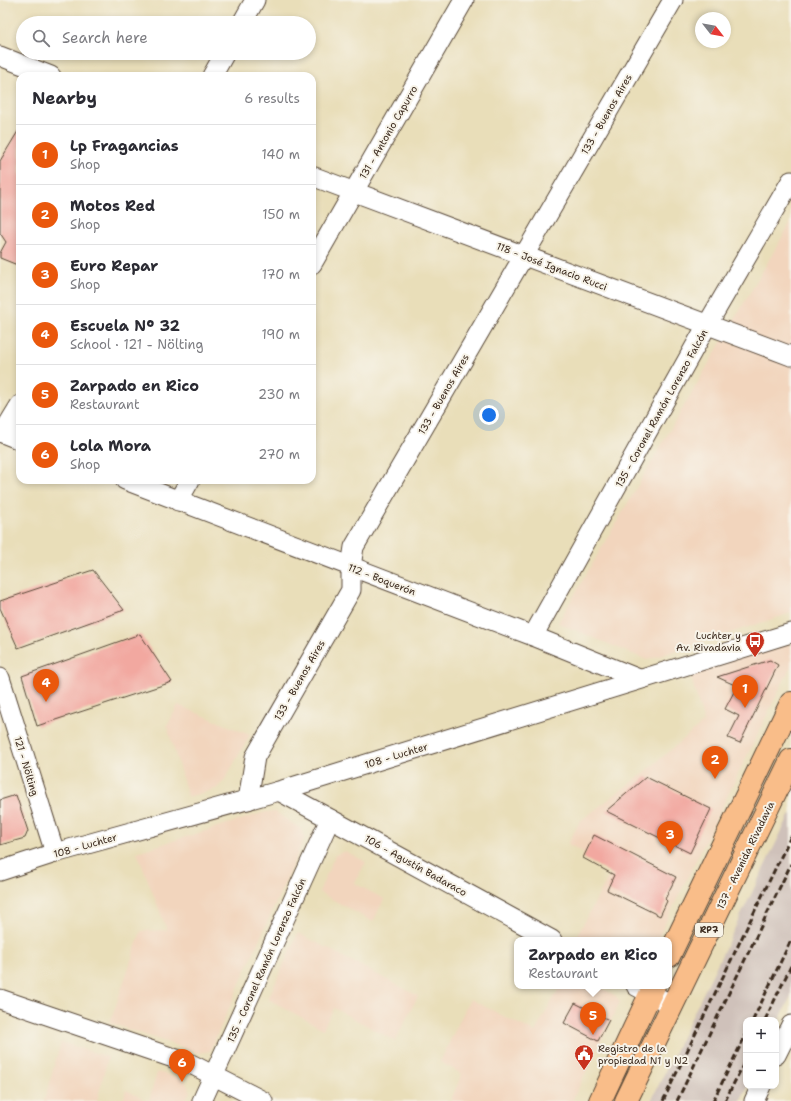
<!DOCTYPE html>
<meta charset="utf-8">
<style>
:root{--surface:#fff;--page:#f7f7f7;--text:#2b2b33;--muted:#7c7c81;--line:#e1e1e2;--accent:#ea580c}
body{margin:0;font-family:"Shantell Sans",sans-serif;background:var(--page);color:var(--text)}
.controls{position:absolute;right:12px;bottom:12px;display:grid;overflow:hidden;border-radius:8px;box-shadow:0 2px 6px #0003}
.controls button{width:36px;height:36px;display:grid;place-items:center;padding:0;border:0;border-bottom:1px solid var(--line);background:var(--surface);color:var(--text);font:20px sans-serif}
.compass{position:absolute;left:695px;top:12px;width:36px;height:36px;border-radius:50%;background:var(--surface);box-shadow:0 2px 6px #0003;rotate:121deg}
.you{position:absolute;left:489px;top:415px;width:14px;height:14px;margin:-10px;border:3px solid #fff;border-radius:50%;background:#1a73e8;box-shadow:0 0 0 6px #1a73e833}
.badge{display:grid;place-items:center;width:26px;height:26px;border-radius:50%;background:var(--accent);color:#fff;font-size:13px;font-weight:700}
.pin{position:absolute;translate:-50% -33px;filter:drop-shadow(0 1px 2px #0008)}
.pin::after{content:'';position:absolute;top:21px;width:14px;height:12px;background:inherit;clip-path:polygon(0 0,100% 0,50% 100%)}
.popup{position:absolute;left:514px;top:937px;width:158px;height:52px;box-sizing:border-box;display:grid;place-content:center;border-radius:8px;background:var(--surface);filter:drop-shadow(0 1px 3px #0005);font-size:13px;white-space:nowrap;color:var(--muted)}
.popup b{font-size:15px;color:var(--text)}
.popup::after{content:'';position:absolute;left:50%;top:100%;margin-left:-8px;border:8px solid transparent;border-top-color:var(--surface)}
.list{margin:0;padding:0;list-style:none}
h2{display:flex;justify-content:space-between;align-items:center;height:52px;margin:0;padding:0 16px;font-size:17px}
h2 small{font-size:13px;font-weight:400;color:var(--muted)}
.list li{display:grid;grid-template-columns:26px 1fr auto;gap:12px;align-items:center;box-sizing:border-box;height:60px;padding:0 16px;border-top:1px solid var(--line)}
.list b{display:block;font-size:15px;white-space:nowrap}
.list p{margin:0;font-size:13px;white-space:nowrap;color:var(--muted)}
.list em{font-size:13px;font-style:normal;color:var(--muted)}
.icon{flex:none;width:22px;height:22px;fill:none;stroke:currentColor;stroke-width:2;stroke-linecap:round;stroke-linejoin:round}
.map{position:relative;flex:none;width:791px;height:1101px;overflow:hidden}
.search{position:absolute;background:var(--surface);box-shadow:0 2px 6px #0003;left:16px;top:16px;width:300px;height:44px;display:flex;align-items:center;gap:10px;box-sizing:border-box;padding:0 14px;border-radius:22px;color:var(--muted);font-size:15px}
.panel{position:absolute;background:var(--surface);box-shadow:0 2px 6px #0003;left:16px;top:72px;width:300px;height:412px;border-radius:12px}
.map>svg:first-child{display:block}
.built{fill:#f2d5bd}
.industrial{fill:#cfc1ba}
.building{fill:#f2a8a0}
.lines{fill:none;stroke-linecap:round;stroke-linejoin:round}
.minor-casing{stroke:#554535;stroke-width:21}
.major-casing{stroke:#554535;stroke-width:24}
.minor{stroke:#fff;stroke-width:19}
.major{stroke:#f9bd89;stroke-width:22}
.rail{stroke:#3b2a1e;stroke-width:3;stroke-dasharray:6 3;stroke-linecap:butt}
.labels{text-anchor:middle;stroke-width:4;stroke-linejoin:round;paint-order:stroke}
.shield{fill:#f7f3e8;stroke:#73665b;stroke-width:1}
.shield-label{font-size:9px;font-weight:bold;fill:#3b2a1e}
.street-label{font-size:10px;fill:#3b2a1e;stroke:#f7f3e8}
.poi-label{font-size:10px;fill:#3b2a1e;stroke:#f7f3e8;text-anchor:end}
</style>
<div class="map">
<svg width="791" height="1101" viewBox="0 0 791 1101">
<rect width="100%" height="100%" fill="#f7f3e8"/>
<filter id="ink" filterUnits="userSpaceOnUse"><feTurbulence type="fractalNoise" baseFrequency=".025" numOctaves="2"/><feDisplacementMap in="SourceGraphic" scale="8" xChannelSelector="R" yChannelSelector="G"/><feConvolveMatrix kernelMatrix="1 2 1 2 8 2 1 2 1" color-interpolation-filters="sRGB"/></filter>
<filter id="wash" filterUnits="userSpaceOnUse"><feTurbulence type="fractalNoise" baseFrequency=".012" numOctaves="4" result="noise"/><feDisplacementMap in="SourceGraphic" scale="16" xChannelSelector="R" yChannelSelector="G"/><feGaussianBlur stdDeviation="0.9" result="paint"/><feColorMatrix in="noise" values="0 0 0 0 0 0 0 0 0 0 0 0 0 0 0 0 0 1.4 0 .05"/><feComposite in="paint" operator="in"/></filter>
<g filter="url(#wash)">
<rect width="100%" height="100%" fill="#e9deb9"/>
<g class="built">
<path d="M791,222V613L647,660L558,623Z"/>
<path d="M788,643L791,647V666L657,940H575L613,868L568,844L580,821L645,772L704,722L688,667Z"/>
<path d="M178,705L250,735L224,781L216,789L188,797L167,726Z"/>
<path d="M266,812H275L301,829L305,837L210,1051L199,1053L110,1023L141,931L167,930L137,852Z"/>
<path d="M345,851L366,862L354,883L384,899L373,922L319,892L335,855Z"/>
<path d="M298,933L418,996L395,1041L334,1008L323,1029L268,999Z"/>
<path d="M560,986H598L616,996L620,1002L572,1101H453L451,1100L462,1074L440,1062L470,999L535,1032Z"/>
<path d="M61,1042L108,1057L97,1101H44Z"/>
<path d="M157,1072L184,1079L190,1091L185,1101H149Z"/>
<path d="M126,1090L147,1101H123Z"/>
</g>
<path class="industrial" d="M791,812V996L776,1027V1020H746V1086H748L740,1101H651Z"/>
<g id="blocks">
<g class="building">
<path d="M20,128V266L0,258V253L6,242L0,233V161Z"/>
<path d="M93,570L124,610L18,648L0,608V601Z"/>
<path d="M140,634L172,682L37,726L22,676Z"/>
<path d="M770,660L778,665L740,743L728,738L739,716L725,709L737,686L717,677Z"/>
<path d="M646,777L711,809L690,853L606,811Z"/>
<path d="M16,795L28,831L25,838L0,845V800Z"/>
<path d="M594,835L676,877L665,899L667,901L660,916L607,890L614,875L583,858Z"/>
<path d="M575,1003L609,1020L598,1041L564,1023Z"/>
</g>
</g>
</g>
<g filter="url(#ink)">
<use href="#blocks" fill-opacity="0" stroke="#554535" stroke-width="1"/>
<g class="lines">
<defs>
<g id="minor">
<path d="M242,23L255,0"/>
<path d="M0,56L51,76"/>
<path d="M212,76L225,53"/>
<path d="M312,176L791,356"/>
<path d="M312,264L464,0"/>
<path d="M0,432L20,440"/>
<path d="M3,433L20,405"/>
<path d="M125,480L533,636L639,679"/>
<path d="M178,501L190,480"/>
<path d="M533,636L707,325L791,181"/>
<path d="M0,678L55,853"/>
<path d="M279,791L552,940"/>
<path d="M248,800L255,757L351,590V567L354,547L673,0"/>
<path d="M0,871L55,853L279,791L791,633"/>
<path d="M636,986L672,1005"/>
<path d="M0,999L191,1064L263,1101"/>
<path d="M776,1055L791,1025"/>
<path d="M202,1101L330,819"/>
<path d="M754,1101L761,1086"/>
</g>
<g id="major">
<path d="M669,956L791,703"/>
<path d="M600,1101L654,986"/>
<path d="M626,1101L791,760"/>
</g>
</defs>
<use href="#minor" class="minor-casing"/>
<use href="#major" class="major-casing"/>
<use href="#minor" class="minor"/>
<use href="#major" class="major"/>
<g class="rail">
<path d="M753,1020L791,940"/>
<path d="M765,1020L791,966"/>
<path d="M663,1101L791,836"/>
<path d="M677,1101L791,864"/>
<path d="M713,1101L746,1034"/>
<path d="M725,1101L746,1059"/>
</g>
</g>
</g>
<defs>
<symbol id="bus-pin" viewBox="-11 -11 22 30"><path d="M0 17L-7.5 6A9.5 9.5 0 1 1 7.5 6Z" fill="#c8321e" stroke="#f7f3e8"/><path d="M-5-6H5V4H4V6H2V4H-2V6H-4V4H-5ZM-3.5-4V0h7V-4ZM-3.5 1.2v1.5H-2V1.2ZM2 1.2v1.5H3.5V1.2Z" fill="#fff"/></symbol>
<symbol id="civic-pin" viewBox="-11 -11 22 30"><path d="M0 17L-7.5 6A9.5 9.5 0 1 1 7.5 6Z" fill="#c8321e" stroke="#f7f3e8"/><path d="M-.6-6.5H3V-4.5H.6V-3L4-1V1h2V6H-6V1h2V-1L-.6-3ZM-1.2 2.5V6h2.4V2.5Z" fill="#fff"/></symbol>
</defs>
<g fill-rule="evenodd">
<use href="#bus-pin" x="744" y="630" width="22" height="30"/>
<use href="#civic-pin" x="573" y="1043" width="22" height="30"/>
</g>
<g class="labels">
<rect class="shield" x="695" y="923" width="28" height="14" rx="3"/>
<g class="shield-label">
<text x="709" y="933">RP7</text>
</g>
<g class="street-label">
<text transform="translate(606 114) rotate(-60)" y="4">133 - Buenos Aires</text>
<text transform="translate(388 132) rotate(-60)" y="4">131 - Antonio Capurro</text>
<text transform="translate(552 266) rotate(21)" y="4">118 - José Ignacio Rucci</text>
<text transform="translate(443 394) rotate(-60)" y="4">133 - Buenos Aires</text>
<text transform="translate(661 408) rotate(-61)" y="4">135 - Coronel Ramón Lorenzo Falcón</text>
<text transform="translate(382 579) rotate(21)" y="4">112 - Boquerón</text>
<text transform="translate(299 680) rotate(-60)" y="4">133 - Buenos Aires</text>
<text transform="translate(396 755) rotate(-17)" y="4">108 - Luchter</text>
<text transform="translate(27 766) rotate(73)" y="4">121 - Nölting</text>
<text transform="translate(85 845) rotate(-16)" y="4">108 - Luchter</text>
<text transform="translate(745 855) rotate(-64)" y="4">137 - Avenida Rivadavia</text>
<text transform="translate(416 865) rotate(29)" y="4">106 - Agustín Badaraco</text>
<text transform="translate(266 960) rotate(-66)" y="4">135 - Coronel Ramón Lorenzo Falcón</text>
</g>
<g class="poi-label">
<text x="741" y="639">Luchter y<tspan x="741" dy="12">Av. Rivadavia</tspan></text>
<text x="598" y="1052" text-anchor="start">Registro de la<tspan x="598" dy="12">propiedad N1 y N2</tspan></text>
</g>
</g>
</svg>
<div class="controls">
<button>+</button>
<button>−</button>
</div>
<svg class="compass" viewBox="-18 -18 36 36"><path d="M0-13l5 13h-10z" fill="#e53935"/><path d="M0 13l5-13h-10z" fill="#7c7c81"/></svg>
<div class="you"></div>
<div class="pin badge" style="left:745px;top:708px">1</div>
<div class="pin badge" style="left:715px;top:779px">2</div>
<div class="pin badge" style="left:670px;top:854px">3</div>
<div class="pin badge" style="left:46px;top:702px">4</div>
<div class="pin badge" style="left:593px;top:1035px">5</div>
<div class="popup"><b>Zarpado en Rico</b>Restaurant</div>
<div class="pin badge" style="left:182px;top:1082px">6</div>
<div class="search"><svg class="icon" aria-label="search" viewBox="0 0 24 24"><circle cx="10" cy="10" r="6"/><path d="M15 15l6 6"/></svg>Search here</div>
<section class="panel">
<h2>Nearby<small>6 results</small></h2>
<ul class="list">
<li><span class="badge">1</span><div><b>Lp Fragancias</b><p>Shop</p></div><em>140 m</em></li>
<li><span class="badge">2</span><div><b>Motos Red</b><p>Shop</p></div><em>150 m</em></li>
<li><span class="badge">3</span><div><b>Euro Repar</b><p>Shop</p></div><em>170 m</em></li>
<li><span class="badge">4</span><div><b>Escuela Nº 32</b><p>School · 121 - Nölting</p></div><em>190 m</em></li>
<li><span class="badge">5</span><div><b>Zarpado en Rico</b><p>Restaurant</p></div><em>230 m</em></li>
<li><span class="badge">6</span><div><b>Lola Mora</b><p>Shop</p></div><em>270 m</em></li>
</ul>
</section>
</div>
